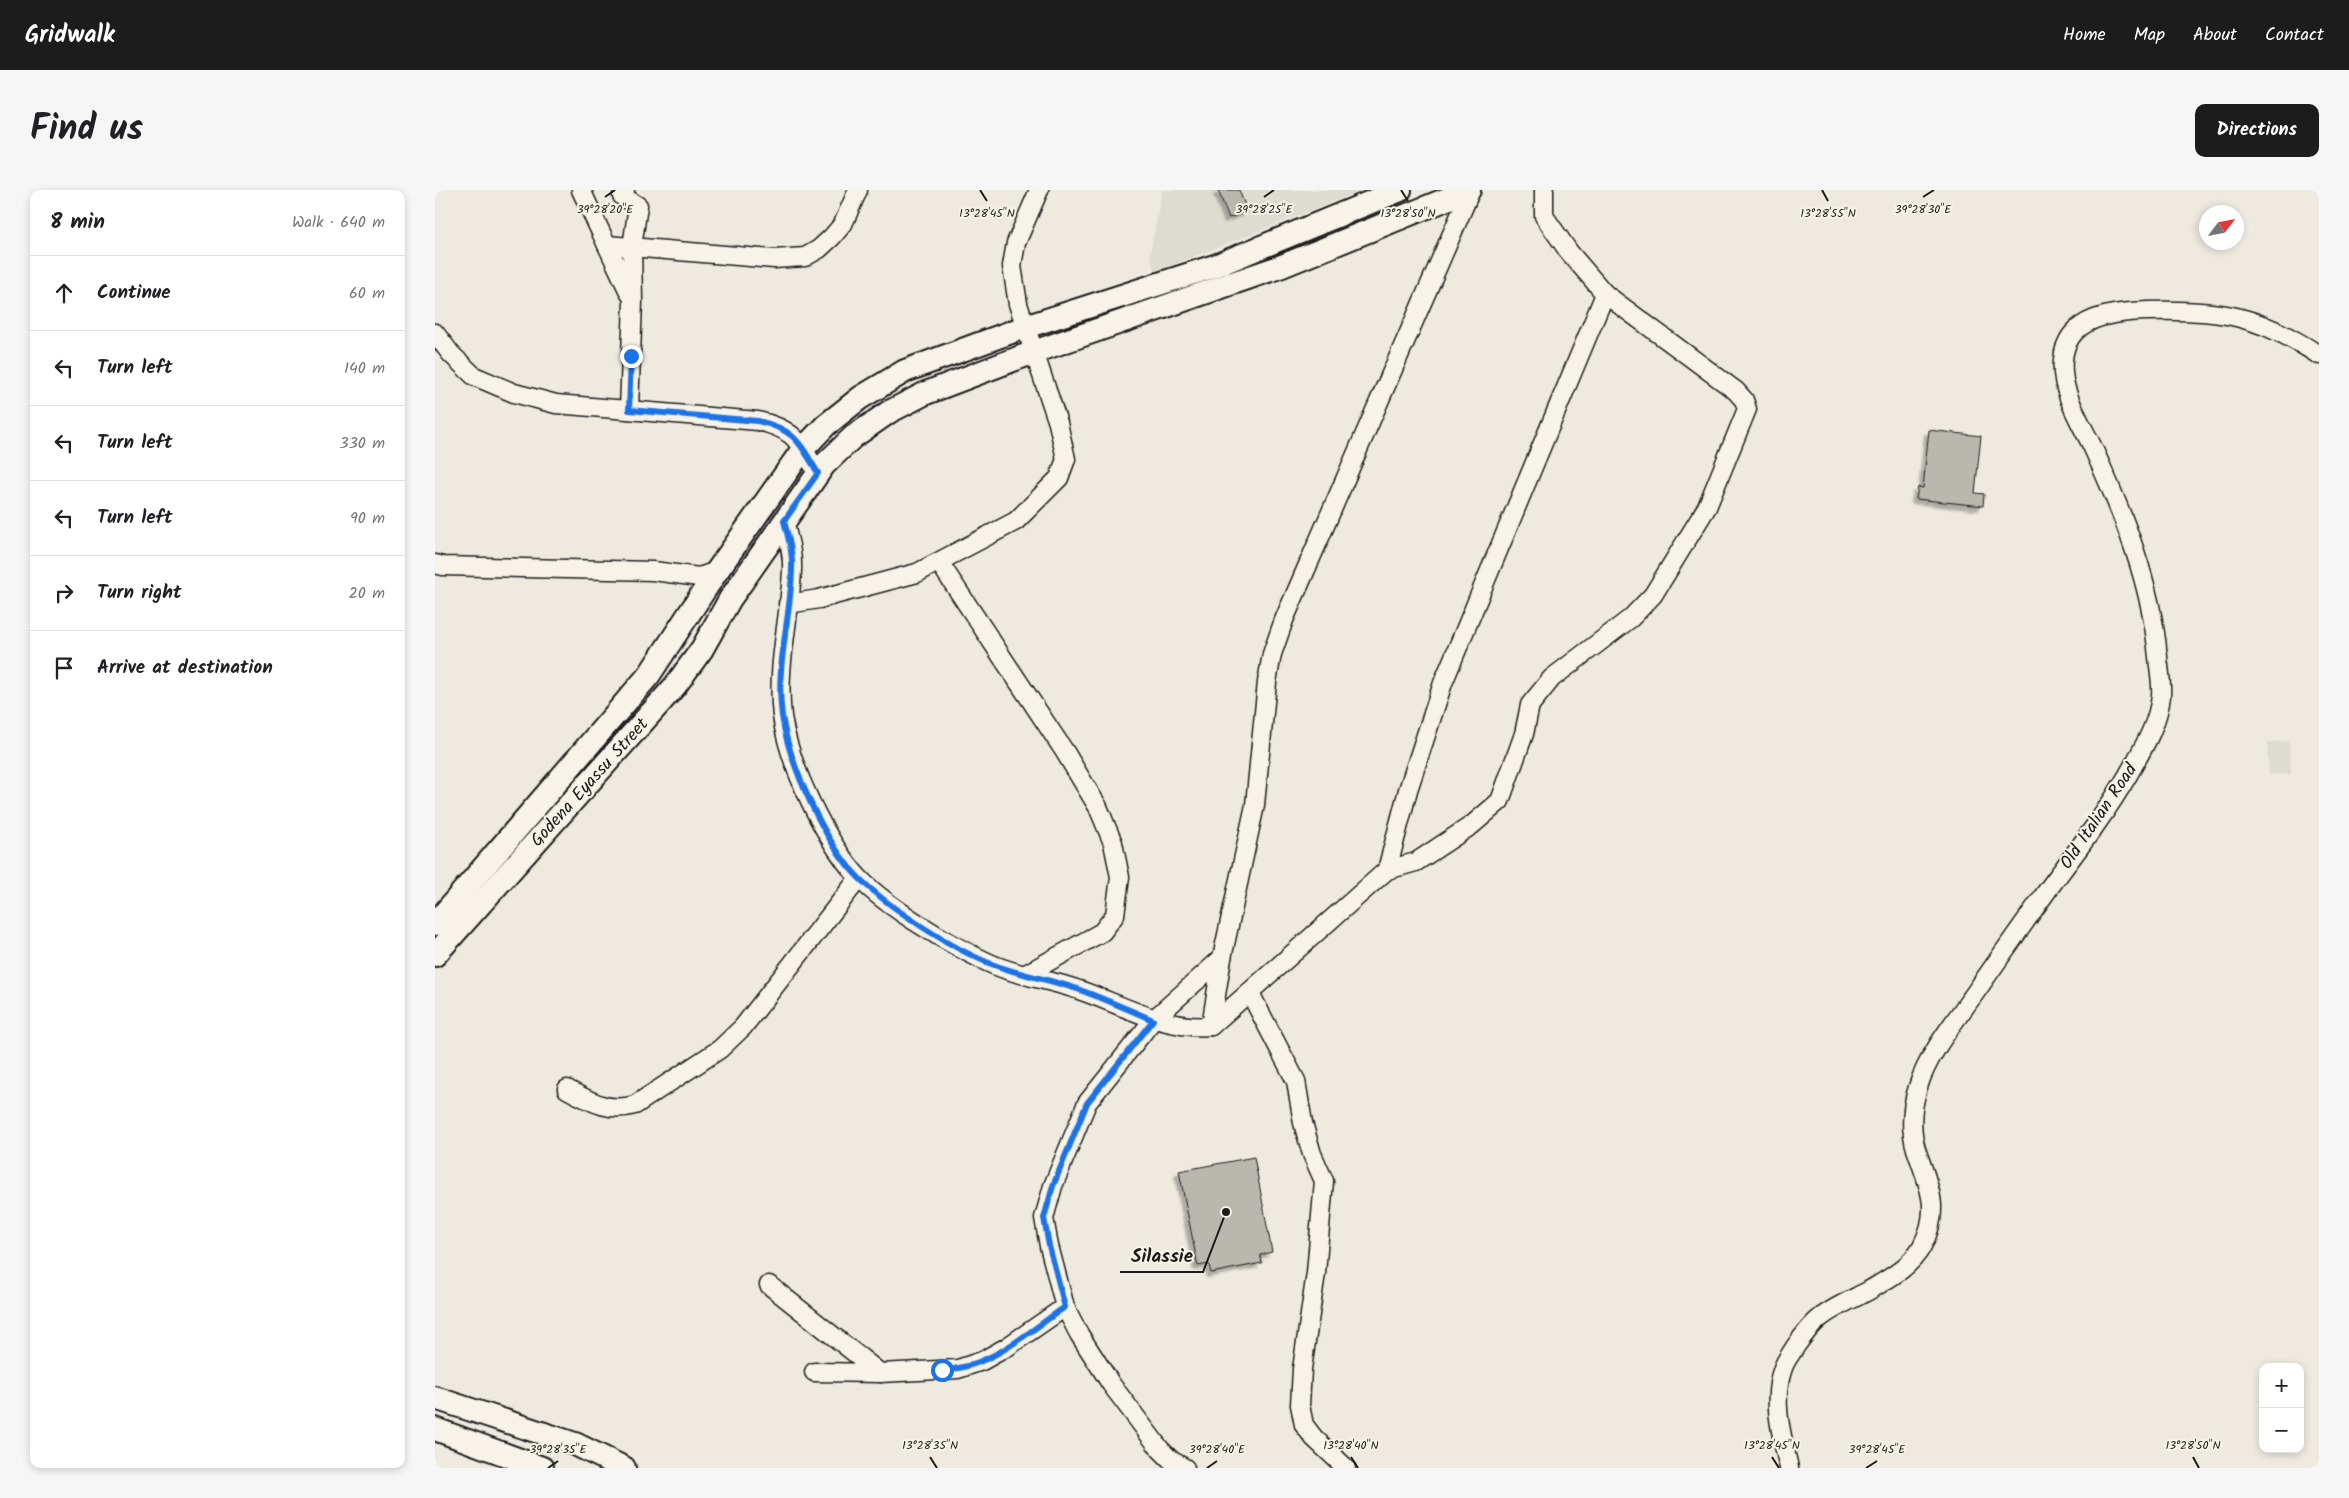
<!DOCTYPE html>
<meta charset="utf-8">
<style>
:root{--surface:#fff;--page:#f6f6f6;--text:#202124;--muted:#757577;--line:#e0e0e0;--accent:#1c1c1c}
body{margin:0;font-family:Kalam,sans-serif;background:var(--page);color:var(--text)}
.controls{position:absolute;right:15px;bottom:15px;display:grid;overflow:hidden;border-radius:10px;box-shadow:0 2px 8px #0003}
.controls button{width:45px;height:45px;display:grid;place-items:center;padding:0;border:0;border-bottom:1px solid var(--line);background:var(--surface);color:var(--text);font:25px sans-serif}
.compass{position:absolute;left:1764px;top:15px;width:45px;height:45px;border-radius:50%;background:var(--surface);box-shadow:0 2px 8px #0003;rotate:58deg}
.stop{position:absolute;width:15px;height:15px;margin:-11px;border:4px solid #1a73e8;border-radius:50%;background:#fff}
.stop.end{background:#1a73e8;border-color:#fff;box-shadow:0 1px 5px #0008}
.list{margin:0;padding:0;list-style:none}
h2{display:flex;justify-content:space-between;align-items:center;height:65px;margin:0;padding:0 20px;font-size:21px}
h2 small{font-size:16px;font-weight:400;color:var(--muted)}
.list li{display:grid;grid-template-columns:32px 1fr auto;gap:15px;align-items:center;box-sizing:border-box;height:75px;padding:0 20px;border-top:1px solid var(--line)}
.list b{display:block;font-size:19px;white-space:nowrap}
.list em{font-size:16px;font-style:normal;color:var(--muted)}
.icon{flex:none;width:28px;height:28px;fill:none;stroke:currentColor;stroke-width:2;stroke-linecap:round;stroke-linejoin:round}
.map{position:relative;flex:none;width:1884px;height:1278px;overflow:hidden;border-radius:10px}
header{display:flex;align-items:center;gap:30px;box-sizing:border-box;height:70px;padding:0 25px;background:var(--accent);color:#fff}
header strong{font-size:24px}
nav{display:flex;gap:28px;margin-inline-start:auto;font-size:18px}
.intro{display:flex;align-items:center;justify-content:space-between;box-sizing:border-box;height:120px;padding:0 30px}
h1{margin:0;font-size:35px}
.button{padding:12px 22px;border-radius:10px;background:var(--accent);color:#fff;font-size:18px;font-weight:700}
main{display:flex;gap:30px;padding:0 30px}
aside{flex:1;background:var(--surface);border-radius:10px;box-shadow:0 2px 8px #0003}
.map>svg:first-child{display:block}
.built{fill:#dedbd1}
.building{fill:#bab7af;stroke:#1c1c1c;filter:url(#shadow)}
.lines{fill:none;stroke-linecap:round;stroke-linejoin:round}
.minor-casing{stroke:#1c1c1c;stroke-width:21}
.major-casing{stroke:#1c1c1c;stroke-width:26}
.minor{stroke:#f7f3e8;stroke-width:18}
.major{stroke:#f7f3e8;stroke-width:22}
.route{stroke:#1a73e8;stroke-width:6}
.ticks{fill:none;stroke:#1c1c1c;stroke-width:2}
.labels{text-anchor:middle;stroke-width:4;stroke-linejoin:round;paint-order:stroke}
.street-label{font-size:18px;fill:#1c1c1c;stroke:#f7f3e8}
.ticks-label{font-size:12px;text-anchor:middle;fill:#1c1c1c;stroke:#f7f3e8;stroke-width:4;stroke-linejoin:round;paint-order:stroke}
.leader{fill:none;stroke:#1c1c1c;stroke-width:2}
.callout-dot{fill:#1c1c1c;stroke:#f7f3e8;stroke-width:2}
.callout-label{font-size:19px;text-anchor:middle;font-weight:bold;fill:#1c1c1c;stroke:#f7f3e8;stroke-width:4;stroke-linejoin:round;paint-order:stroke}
</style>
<header>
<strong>Gridwalk</strong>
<nav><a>Home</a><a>Map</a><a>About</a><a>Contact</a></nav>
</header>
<div class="intro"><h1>Find us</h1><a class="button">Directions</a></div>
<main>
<aside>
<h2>8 min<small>Walk · 640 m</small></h2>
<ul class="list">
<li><svg class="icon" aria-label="ahead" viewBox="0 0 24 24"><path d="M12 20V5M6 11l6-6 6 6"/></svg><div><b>Continue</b></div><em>60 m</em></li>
<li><svg class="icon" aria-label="left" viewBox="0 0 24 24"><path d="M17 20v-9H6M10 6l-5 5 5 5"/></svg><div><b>Turn left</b></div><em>140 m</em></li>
<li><svg class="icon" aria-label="left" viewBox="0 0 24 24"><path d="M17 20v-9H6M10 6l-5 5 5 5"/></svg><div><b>Turn left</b></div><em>330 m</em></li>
<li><svg class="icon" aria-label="left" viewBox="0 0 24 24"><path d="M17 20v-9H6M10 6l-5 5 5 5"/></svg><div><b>Turn left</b></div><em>90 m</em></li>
<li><svg class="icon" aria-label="right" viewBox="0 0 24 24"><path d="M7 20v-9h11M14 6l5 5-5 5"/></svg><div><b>Turn right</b></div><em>20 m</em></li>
<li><svg class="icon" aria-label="arrive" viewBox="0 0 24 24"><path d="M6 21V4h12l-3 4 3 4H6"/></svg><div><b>Arrive at destination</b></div></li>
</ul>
</aside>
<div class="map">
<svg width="1884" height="1278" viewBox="0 0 1884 1278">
<defs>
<filter id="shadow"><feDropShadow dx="-4.5" dy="4.5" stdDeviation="1" flood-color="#0004"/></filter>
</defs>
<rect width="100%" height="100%" fill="#eeeae0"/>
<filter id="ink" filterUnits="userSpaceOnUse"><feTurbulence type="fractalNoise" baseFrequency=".02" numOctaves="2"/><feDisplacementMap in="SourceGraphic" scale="10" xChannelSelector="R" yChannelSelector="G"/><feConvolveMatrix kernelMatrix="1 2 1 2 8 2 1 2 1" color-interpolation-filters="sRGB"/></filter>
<g filter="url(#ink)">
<g class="built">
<path d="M727,0H928L720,82L715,64Z"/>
<path d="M1854,551L1856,584L1834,585L1832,552Z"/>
</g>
<g class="building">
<path d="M783,0H804L812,21L794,28Z"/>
<path d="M1494,240L1546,246L1540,303L1549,304L1548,316L1481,309L1483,297L1488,298Z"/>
<path d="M819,967L837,1062L825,1065L827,1073L776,1083L774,1074L763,1076L744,981Z"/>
</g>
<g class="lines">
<defs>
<g id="minor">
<path d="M146,0L195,104"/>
<path d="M190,0L187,6L203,16L197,57L198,111L194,220"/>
<path d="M172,55L339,69L370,67L384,59L397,47L408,34L423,0"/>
<path d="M0,143L16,164L39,186L79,203L121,214L323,231C362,240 363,252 383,283"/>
<path d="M349,331C353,347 358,363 357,380C355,428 341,477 347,526C354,575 390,651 424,688C453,718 514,754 552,772C581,786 614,789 644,800C688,815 729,840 776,836L952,680L973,600L1008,493L1170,104L1134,62L1109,26V0"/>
<path d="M504,372L630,562L663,617L678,653L685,687L680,725L667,742L591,784"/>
<path d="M0,374L8,376L218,381L264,387L282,381"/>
<path d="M353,414L384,409L482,383L581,331L624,288L631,269L623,233L583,114L577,76L581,53L604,0"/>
<path d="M952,680L981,672L1037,635L1065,611L1089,544L1095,515L1117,488L1196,428L1218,405L1272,317L1312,219L1309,210L1301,201L1170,104"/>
<path d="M815,803L861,891L868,933L877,964L889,991L881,1083L867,1179L865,1215L869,1235L879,1248L911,1278"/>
<path d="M776,836L787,768L820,615L832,492L837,464L849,430L1036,0"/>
<path d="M132,899C155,911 174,923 200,915L285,859L308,837L424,688"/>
<path d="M334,1095L445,1183"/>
<path d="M379,1182L445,1183L523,1179L547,1171L572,1157L630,1117"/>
<path d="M750,1278L736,1270L725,1259L676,1194L644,1144L630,1117L614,1056L609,1028L618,996L652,913L718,830L787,768"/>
<path d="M1354,1278C1347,1246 1336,1210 1348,1178C1350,1171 1356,1164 1360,1157C1367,1147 1375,1136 1385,1128C1399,1117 1418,1109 1433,1101C1453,1089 1475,1078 1487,1056C1507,1018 1493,995 1481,959C1475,939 1477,916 1483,897C1493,864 1520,831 1540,803C1565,767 1591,730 1617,694C1644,658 1671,623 1693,585C1707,560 1723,535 1726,506C1727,493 1724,479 1723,467C1716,392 1689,326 1658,258C1645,231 1625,201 1628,170C1631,126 1679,122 1713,121C1785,119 1823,125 1884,165"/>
</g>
<g id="major">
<path d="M0,734L214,485L282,381L368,259L391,235L425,208L470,181L590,137L780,76L965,0"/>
<path d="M0,765L240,496L267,459L295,409L389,275L418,247L454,222L491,203L599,162L847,76L1034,0"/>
<path d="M0,1208L140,1254L189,1278"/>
<path d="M0,1239L107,1278"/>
</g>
</defs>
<use href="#minor" class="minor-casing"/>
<use href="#major" class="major-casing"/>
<use href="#minor" class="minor"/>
<use href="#major" class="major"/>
</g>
</g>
<g class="lines" filter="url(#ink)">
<path class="route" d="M196,166L194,220L323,231C361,240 364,252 383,283L349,331C353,347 358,362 357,379C356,428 340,477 347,526C354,574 390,654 424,688C453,717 516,758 554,773C583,785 615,789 645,800C670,809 694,820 718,830L652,913L618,996L609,1028L614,1056L630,1117C593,1142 554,1179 507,1180"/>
</g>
<path class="ticks" d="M545,0L552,11M966,0L973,11M1387,0L1393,11M170,7L180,0M829,7L839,0M1488,7L1499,0M495,1267L502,1278M916,1267L923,1278M1337,1267L1344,1278M1758,1267L1764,1278M113,1278L123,1271M772,1278L782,1271M1431,1278L1442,1271"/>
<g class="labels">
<g class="street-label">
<text transform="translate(154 592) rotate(-48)" y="6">Godena Eyassu Street</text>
<text transform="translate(1663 626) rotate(-56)" y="6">Old Italian Road</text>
</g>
</g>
<g class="ticks-label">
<text x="170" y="23">39°28'20"E</text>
<text x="829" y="23">39°28'25"E</text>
<text x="1488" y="23">39°28'30"E</text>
<text x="552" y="27">13°28'45"N</text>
<text x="973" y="27">13°28'50"N</text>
<text x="1393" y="27">13°28'55"N</text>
<text x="495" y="1259">13°28'35"N</text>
<text x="916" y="1259">13°28'40"N</text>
<text x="1337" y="1259">13°28'45"N</text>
<text x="1758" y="1259">13°28'50"N</text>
<text x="123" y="1263">39°28'35"E</text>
<text x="782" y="1263">39°28'40"E</text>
<text x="1442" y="1263">39°28'45"E</text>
</g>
<path class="leader" d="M791 1022L768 1082H685"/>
<circle class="callout-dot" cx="791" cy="1022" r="5"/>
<g class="callout-label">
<text x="727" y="1072">Silassie</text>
</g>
</svg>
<div class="controls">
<button>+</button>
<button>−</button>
</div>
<svg class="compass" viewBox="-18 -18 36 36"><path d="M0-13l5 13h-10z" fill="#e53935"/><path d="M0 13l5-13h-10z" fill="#757577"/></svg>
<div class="stop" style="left:507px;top:1180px"></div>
<div class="stop end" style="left:196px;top:166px"></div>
</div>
</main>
